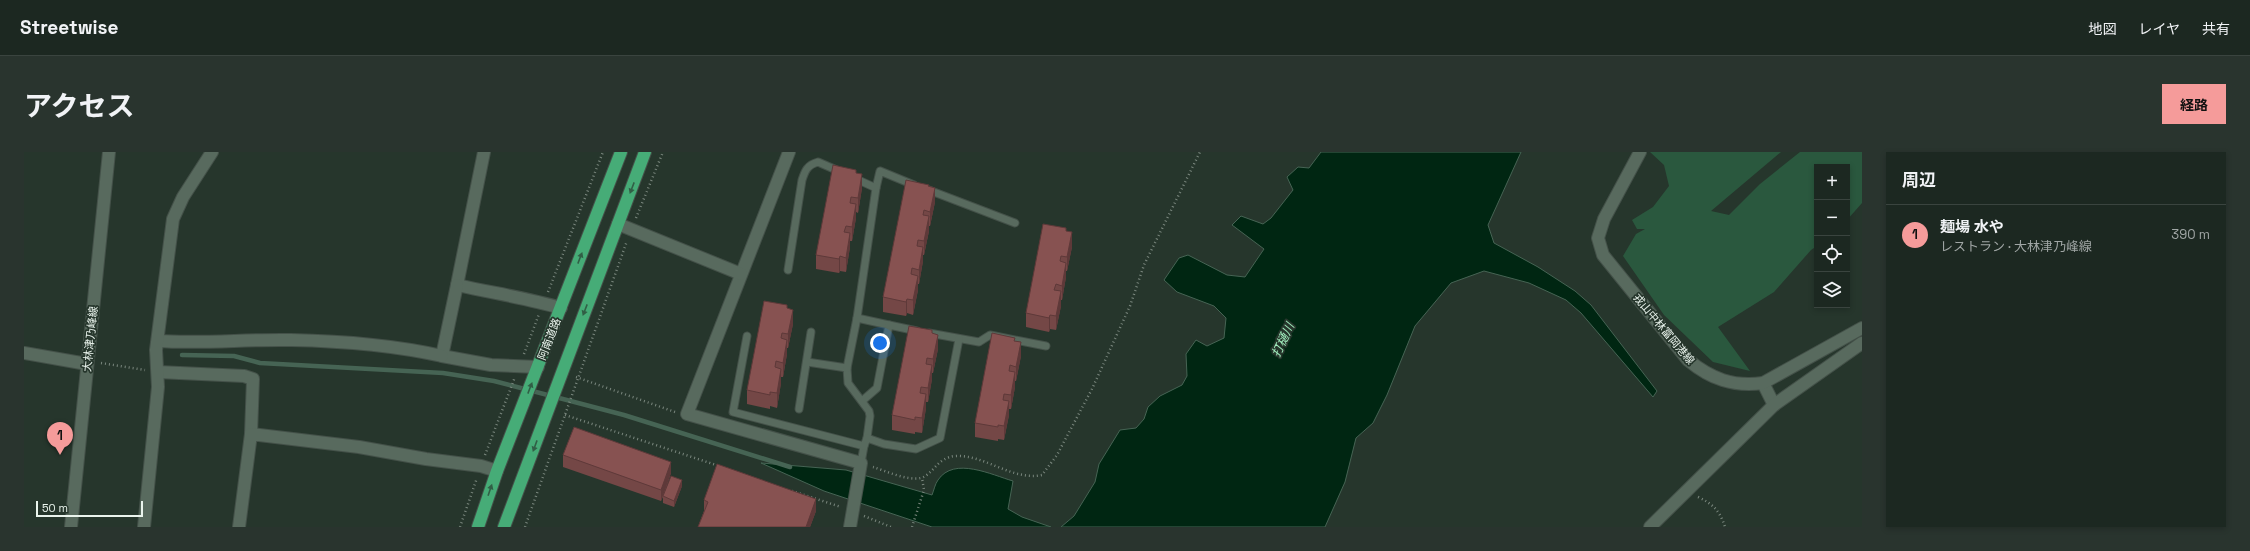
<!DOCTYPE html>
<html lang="ja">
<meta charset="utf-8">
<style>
:root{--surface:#1c2821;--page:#29342e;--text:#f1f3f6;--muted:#a0a6a5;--line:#3a443f;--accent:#f59b9a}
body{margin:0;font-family:"Space Grotesk","Noto Sans JP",sans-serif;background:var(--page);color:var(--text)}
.controls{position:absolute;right:12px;top:12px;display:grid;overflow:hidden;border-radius:0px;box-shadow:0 2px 6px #0003}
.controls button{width:36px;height:36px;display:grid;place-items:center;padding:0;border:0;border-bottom:1px solid var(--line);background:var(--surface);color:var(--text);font:20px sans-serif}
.scale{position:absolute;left:12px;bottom:10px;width:107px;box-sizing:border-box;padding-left:4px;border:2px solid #eaf4ed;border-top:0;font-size:11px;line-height:14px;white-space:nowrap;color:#eaf4ed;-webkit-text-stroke:3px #26362c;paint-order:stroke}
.you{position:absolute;left:856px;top:191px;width:14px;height:14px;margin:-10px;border:3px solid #fff;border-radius:50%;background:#1a73e8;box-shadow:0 0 0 6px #1a73e833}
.badge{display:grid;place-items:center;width:26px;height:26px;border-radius:50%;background:var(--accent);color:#111;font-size:13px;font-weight:700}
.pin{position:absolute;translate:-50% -33px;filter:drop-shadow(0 1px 2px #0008)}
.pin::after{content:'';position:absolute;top:21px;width:14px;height:12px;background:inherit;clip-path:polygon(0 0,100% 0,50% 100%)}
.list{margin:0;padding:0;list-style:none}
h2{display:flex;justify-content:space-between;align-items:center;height:52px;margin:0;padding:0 16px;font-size:17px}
h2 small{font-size:13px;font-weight:400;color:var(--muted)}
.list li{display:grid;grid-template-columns:26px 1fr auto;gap:12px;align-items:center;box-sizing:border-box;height:60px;padding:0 16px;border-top:1px solid var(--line)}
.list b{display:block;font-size:15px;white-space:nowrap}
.list p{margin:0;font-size:13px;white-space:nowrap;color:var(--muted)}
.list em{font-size:13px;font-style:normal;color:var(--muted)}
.icon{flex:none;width:22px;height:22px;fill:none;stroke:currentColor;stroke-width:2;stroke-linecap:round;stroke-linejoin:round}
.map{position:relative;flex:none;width:1838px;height:375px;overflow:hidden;border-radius:0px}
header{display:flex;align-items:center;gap:24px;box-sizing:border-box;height:56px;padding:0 20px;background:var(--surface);border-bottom:1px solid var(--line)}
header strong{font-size:19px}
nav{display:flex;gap:22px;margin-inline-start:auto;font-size:14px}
.intro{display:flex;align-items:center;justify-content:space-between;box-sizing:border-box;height:96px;padding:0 24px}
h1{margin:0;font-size:28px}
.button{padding:10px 18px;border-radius:0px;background:var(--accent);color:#111;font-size:14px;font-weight:700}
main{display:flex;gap:24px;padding:0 24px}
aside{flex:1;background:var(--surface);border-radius:0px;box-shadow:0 2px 6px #0003}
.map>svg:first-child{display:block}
.green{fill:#2a583e}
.water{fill:#002612;stroke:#466454}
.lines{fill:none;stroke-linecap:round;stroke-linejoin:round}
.stream{stroke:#466454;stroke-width:4.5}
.service-casing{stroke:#445149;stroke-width:9}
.minor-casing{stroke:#445149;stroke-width:14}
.secondary-casing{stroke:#445149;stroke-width:14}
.trunk-casing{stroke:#445149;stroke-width:14}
.path{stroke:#7a877e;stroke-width:2.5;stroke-dasharray:1 3;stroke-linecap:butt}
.service{stroke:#586a5e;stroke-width:7}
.minor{stroke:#586a5e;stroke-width:12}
.secondary{stroke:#586a5e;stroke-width:12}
.trunk{stroke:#46ac77;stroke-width:12}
.wall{fill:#744746}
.shaded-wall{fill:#5e3939}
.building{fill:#875251;stroke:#5e3939}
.oneway{fill:#315f46}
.labels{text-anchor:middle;stroke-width:3.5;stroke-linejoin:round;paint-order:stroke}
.street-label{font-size:11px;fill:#eaf4ed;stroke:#26362c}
.water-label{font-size:12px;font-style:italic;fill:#a0edbd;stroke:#26362c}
</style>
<header>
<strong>Streetwise</strong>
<nav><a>地図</a><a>レイヤ</a><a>共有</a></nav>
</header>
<div class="intro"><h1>アクセス</h1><a class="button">経路</a></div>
<main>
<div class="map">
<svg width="1838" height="375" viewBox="0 0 1838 375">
<rect width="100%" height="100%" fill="#26362c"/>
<path class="green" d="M1626,0H1757L1687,59L1705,63L1736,32L1776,0H1838V51L1823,68V15H1793V94L1787,98L1750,140L1694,175L1726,219L1689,210L1640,163L1599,104L1612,82L1621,77H1613L1608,68L1629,55L1645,34L1640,13Z"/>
<g class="water">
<path d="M1297,0H1497L1464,73L1470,91L1514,115L1551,139L1567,153L1633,239L1629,245L1557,161L1542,148L1505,131L1460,119L1427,131L1391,174L1363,243L1349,271L1332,286L1321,330L1301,375H1037L1050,364L1071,330L1075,312L1096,278L1112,276L1120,267L1124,255L1136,244L1158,233L1163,224L1162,202L1172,188L1183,194L1200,186L1202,166L1190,154L1153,140L1140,128L1155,106L1164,103L1203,123L1221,125L1240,97L1208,73L1217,64L1239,72L1247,66L1269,38L1263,25L1274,15L1285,16Z"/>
<path d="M737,311L822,318L908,343C910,338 911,332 914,328C930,304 968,323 989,329L984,357L998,365L1027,375H908L800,339Z"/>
</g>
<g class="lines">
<path class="stream" d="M158,203L210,204L236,211L419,221L470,229L600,263L766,315"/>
<defs>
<g id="service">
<path d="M852,36L856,19L890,33"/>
<path d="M902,37L991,71"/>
<path d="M764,118L778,28C781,19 783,13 794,10L817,20"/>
<path d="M833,166L865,173L853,236L838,249"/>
<path d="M865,173L893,179"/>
<path d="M905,181L955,190L966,183L1022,194"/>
<path d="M723,184L709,260L840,294L837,311"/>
<path d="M783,210L823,216L824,231L845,259L846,264L843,286"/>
<path d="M823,216L833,166L852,36L830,26"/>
<path d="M775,257L787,180"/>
<path d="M840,294L843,286L860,292L892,297L916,286L935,187"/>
</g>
<g id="minor">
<path d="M460,0L433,133C468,141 503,146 537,156"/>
<path d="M765,0L663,262L837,311L826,375"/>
<path d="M594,72L717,122"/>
<path d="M433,133L418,204L467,213L514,215"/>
<path d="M134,189C178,192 223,187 267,188C318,189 369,193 418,204"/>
<path d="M0,201L63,212"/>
<path d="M134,220L220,224L229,227L227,282"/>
<path d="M1739,231L1750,253"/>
<path d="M120,375L134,235L132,198L149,67L159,45L188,0"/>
<path d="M215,375L227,282L335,295L402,307L457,314L473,319"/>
</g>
<g id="secondary">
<path d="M1616,0L1580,67L1574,86L1579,103L1664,208C1687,227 1709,235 1739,231L1838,176"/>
<path d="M47,375L85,0"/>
<path d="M1626,375L1750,253L1838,191"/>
</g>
<g id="trunk">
<path d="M454,375L473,319L597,0"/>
<path d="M480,375L621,0"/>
</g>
</defs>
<use href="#service" class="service-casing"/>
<use href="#minor" class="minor-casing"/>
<use href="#secondary" class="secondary-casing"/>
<use href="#trunk" class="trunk-casing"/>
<g class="path">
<path d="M612,66L639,0"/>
<path d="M524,140L579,0"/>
<path d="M500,202L515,162"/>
<path d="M77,211L121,218"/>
<path d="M552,225L651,260"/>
<path d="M541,263L695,314"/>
<path d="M461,303L491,225"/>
<path d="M849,315C862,319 883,329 897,326C910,322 913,305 932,304C962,303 988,329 1018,323L1033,303L1068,237L1106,154L1120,113L1176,0"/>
<path d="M768,339L817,355"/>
<path d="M1674,345C1689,352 1696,359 1701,375"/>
<path d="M840,364L867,375"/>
<path d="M436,375L453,326"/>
<path d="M501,375L603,89"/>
<path d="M888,375L900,338L898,326"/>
</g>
<use href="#service" class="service"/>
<use href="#minor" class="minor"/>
<use href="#secondary" class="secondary"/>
<use href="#trunk" class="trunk"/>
</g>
<g class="wall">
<path d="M832,21L838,36L834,61L832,60V66L828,89H826V95L822,120L816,119L815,121L792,117V103Z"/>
<path d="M905,35L911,50L906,74H905V79L900,103H899V109L895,132H894V138L889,163L883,161L882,164L859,160V145Z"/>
<path d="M1042,79L1048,95L1043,119H1042V125L1038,148H1037V154L1032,178L1026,177L1025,180L1002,175V161Z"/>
<path d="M763,156L769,172L764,196H763V202L759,225H757V231L753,256L746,254V257L723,252V238Z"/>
<path d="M908,182L914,197L909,221H908V227L904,250H902V256L898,281L891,280V282L868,278V263Z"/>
<path d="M991,189L997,204L992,229H991V235L987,257H985V263L980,288L974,287V289L951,285V271Z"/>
<path d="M539,303L647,321L640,343L658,334L650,355L639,351V345L637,349L539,315Z"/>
<path d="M680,348L792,359L786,375H674L680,359Z"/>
</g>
<g class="shaded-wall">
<path d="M838,22V36L834,61V46Z"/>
<path d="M911,36V50L906,74V60Z"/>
<path d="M832,52V66L828,89V75Z"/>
<path d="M905,64V79L900,103V89Z"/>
<path d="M1048,80V95L1043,119V105Z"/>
<path d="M826,81V95L822,120V106Z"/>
<path d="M899,95V109L895,132V118Z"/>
<path d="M816,104V119L815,121V107Z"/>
<path d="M1042,111V125L1038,148V134Z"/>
<path d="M894,124V138L889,163V148Z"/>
<path d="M1037,139V154L1032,178V164Z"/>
<path d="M883,147V161L882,164V150Z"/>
<path d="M769,158V172L764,196V182Z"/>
<path d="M1026,163V177L1025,180V166Z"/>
<path d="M914,183V197L909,221V207Z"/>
<path d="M763,188V202L759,225V211Z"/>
<path d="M997,190V204L992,229V215Z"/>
<path d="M908,213V227L904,250V236Z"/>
<path d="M757,217V231L753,256V241Z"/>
<path d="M991,220V235L987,257V243Z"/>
<path d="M902,242V256L898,281V266Z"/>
<path d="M985,249V263L980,288V274Z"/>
<path d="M647,310V321L637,349V338Z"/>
<path d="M658,328V334L650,355V349Z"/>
<path d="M792,347V359L786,375H782Z"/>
</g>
<g class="building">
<path d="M809,13L832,18V21L838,22L834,46L827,45L826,51L832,52L828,75L822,74L820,80L826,81L822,106L816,104L815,107L792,103Z"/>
<path d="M882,28L905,33L904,34L911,36L906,60L900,58L899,63L905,64L900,89L894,88L893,94L899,95L895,118L888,116L887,122L894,124L889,148L883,147L882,150L859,145Z"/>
<path d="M1019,72L1042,76V79L1048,80L1043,105L1037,104L1036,109L1042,111L1038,134L1032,132L1030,138L1037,139L1032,164L1026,163L1025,166L1002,161Z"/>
<path d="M740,149L763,153V156L769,158L764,182L758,181L757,186L763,188L759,211L752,209L751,215L757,217L753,241L746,240V243L723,238Z"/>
<path d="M885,174L908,178V181L914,183L909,207L903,206L902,212L908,213L904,236L897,235L896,241L902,242L898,266L891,265V268L868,263Z"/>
<path d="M968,181L991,186L990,189L997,190L992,215L986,213L985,219L991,220L987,243L980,242L979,248L985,249L980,274L974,273V275L951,271Z"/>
<path d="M550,275L647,310L637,338L539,303Z"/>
<path d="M693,312L792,347L782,375H674L684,350L680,348Z"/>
<path d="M647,324L658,328L650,349L639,344Z"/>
</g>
<defs><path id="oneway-solid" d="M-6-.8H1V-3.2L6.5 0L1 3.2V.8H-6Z"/></defs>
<g class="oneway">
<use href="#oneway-solid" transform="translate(608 36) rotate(111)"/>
<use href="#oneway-solid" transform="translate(556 106) rotate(-69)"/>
<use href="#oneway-solid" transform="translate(561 158) rotate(111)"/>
<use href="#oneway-solid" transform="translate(506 236) rotate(-69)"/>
<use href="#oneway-solid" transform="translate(511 294) rotate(110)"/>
<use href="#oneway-solid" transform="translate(466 338) rotate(-71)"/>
</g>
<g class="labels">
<g class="street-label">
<text transform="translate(1640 177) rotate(50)" y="4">戎山中林富岡港線</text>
<text transform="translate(66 187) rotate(-84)" y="4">大林津乃峰線</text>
<text transform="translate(525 187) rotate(-69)" y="4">阿南道路</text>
</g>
<g class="water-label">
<text transform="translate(1259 188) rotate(-65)" y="4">打樋川</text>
</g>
</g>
</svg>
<div class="controls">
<button>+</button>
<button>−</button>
<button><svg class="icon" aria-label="locate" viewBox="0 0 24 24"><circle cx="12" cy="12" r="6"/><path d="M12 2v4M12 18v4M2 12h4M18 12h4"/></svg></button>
<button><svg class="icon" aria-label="layers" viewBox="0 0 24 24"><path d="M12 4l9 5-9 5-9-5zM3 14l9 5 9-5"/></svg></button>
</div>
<div class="scale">50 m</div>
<div class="you"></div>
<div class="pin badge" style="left:36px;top:303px">1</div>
</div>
<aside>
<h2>周辺<small></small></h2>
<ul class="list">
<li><span class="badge">1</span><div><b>麺場 水や</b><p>レストラン · 大林津乃峰線</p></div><em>390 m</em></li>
</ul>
</aside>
</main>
